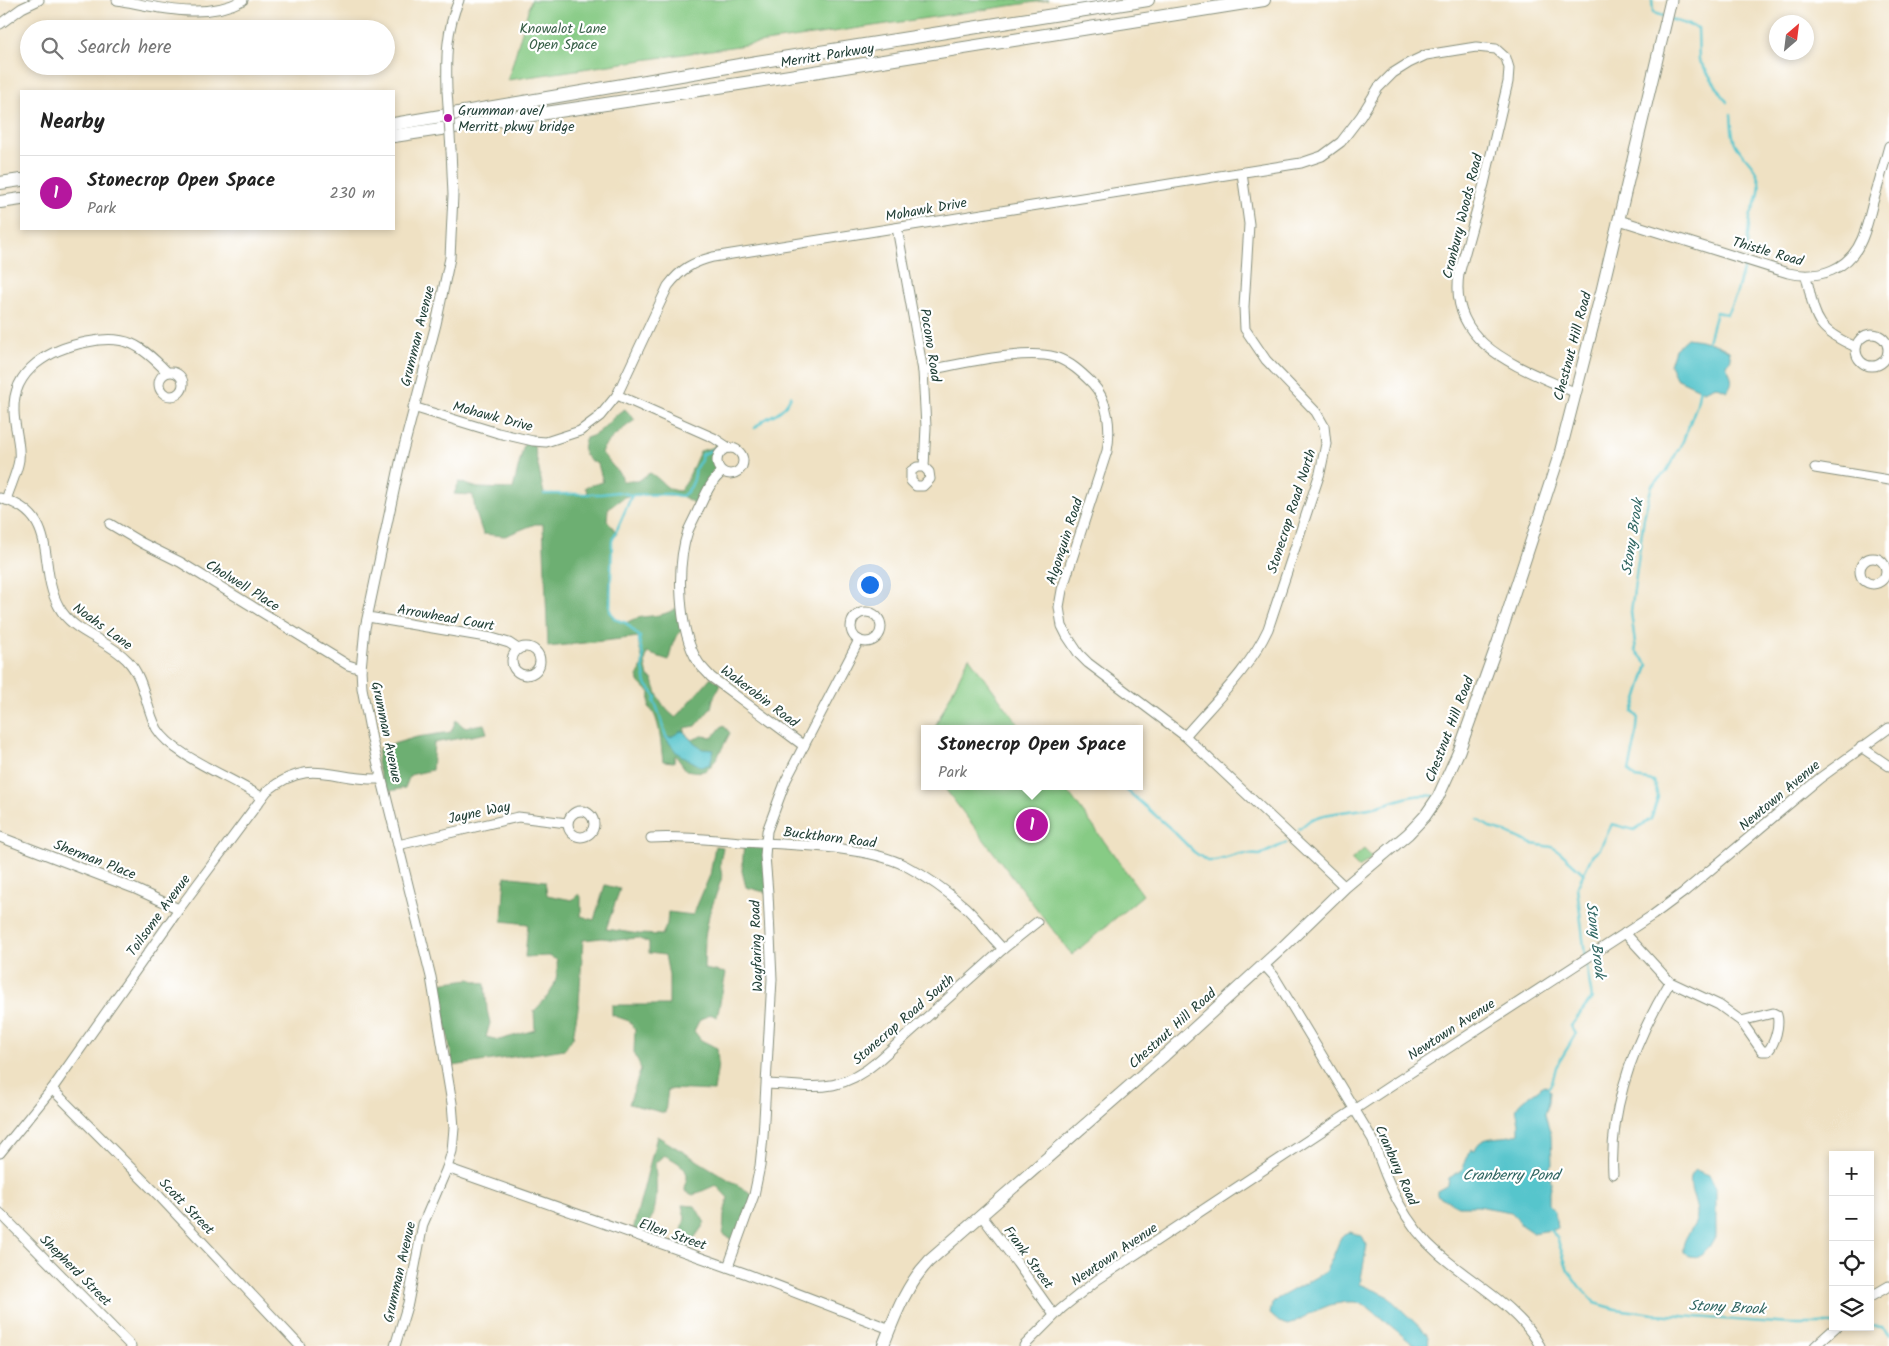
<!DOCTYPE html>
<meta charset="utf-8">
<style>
:root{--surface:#fff;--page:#f2f2f2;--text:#222;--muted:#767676;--line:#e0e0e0;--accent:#b5179e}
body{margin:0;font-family:Kalam,sans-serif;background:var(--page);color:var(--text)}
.controls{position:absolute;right:15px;bottom:15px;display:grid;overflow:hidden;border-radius:0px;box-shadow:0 2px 8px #0003}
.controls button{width:45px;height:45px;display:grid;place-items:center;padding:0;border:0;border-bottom:1px solid var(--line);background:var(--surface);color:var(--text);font:25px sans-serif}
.compass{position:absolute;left:1769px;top:15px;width:45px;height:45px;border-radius:50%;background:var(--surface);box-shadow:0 2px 8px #0003;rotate:28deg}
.you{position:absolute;left:869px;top:584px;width:18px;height:18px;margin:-12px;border:4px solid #fff;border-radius:50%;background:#1a73e8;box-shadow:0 0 0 8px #1a73e833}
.badge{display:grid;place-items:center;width:32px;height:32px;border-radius:50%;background:var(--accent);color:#fff;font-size:16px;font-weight:700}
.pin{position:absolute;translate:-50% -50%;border:2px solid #fff;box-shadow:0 1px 5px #0006}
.popup{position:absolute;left:921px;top:725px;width:222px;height:65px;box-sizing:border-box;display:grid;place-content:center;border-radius:0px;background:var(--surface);filter:drop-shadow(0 1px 4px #0005);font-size:16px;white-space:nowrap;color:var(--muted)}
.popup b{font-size:19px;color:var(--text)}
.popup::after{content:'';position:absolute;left:50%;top:100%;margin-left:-10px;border:10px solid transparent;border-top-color:var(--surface)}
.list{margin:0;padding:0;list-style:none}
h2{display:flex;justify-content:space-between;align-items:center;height:65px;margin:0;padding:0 20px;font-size:21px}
h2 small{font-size:16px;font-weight:400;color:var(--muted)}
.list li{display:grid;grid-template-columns:32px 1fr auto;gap:15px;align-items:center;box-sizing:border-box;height:75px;padding:0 20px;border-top:1px solid var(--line)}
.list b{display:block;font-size:19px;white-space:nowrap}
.list p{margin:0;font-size:16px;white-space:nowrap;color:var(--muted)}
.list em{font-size:16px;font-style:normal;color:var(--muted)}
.icon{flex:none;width:28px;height:28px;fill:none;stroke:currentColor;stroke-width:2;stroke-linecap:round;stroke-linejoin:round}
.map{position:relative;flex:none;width:1889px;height:1346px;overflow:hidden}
.search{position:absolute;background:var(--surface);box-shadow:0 2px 8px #0003;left:20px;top:20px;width:375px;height:55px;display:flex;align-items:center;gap:12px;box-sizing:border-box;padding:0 18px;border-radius:28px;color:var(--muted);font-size:19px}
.panel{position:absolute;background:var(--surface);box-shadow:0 2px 8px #0003;left:20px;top:90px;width:375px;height:140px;border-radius:0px}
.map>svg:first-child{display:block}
.green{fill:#87cb85;stroke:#53845c}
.forest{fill:#6daf72;stroke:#467653}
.water{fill:#57c5cc;stroke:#3b8180}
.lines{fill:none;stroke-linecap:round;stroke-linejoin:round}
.stream{stroke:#57c5cc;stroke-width:2.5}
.minor-casing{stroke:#878f7c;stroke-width:11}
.major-casing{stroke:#878f7c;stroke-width:13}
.highway-casing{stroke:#878f7c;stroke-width:14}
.minor{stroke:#fff;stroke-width:9}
.major{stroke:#fff;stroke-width:11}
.highway{stroke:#fff;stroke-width:12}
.minor-bridge-casing{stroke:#878f7c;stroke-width:11;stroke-linecap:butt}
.minor-bridge{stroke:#fff;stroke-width:9}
.poi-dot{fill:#b5179e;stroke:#fff;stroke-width:2}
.labels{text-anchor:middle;stroke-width:4.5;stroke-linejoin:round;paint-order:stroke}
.park-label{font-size:14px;fill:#396048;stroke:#fff}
.street-label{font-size:14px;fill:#1f3d34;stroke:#fff}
.poi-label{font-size:14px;fill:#1f3d34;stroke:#fff;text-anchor:start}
.water-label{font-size:15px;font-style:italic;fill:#306662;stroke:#fff}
</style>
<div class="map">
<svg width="1889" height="1346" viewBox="0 0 1889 1346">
<rect width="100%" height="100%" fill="#fff"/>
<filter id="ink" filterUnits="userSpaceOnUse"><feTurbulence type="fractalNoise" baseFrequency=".02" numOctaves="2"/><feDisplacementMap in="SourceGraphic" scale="10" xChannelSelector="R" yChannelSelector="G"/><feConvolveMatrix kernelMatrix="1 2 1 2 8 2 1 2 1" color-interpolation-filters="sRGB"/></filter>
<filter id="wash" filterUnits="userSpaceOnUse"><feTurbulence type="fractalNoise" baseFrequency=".0096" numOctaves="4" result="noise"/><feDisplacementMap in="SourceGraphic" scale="20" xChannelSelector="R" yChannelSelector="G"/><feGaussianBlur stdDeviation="1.12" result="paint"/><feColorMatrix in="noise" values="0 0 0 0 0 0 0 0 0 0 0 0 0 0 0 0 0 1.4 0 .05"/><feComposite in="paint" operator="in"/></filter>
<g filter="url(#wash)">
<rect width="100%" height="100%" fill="#efe1c3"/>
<g class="green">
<path d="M531,0H1049L508,80Z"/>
<path d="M969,657L1022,729H934Z"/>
<path d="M943,786H1064L1143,895L1072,955Z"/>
<path d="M1364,849L1372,857L1359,868L1351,860Z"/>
</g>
<g class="forest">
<path d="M625,409L635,420C625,427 606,441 601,452L622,477V481H637L650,473C662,479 665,491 680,491L686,483L700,451L715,447L714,438L724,449C716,455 715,464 722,472L700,507L682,496L655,494L632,495L624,497L608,509L607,520L617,533L612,541L609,598L611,615L615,619L626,623C637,616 647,617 659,615C667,614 675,609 682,605L686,629C674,633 671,648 669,660L647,653L645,662L648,677L653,680C657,697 662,707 676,718L711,677L721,684L713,699L711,708L696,726L684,728L687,736L692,740L702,736L713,737L723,725L730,733C725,742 715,765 706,770C701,773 692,771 686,770L675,755L674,762L663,761C661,748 660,715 649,708L650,692L640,684L637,676C649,658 637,655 639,637L548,647L543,524H535L505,536L483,534L475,510L473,495L454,494L459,482L478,488L513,489L525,440L533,441L544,494H588L585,487L603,482L598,464C585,459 580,452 586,438C604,434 610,416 625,409Z"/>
<path d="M456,720L464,727L484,724L487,733L434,743L432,770L410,775L405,788L385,792L377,763L379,748L417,737L451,732Z"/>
<path d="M744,842L765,843L768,893L746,887L742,871Z"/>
<path d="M715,846L723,847L720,864L722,877L709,915L705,937L704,969L726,973L717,1017L710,1014L699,1021L694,1031L701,1040L717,1048L718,1064L714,1091L668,1089L665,1113L629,1104L641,1069L634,1052L635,1030L629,1021L612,1015V1005H669V975L665,955L649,953V943L637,938L618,940L602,938L583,940L579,1003L573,1037L565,1049L453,1066L439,983L470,979L485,984L487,1010L490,1023L486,1037L499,1040L535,1030L534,1011C550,995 559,985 557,960L549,956L525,957L528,924L502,921L505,876L545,881L547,895L572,900L579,894L581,897V916L594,920L605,885L620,889L606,929L639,934L662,935L667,924L668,912L693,915L710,875Z"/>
<path d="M657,1136L754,1195L737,1243L723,1234L724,1214L728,1198L716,1185L693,1195L685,1191C685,1185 687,1183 687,1178C688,1166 672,1159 664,1155L655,1163C656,1182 660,1210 647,1225L661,1235L658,1243L632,1234Z"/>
<path d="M682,1205L695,1206L705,1223L690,1244L688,1253L678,1249L685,1218Z"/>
</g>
<g class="water">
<path d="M1687,338C1703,340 1716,343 1729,351L1731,359L1726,365C1731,376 1735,381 1727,391L1716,386L1704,391L1676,378L1670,365L1675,349Z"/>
<path d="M681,731L685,732C687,738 697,744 702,749L714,750L710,764L702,767L677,753L664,736L671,737Z"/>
<path d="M1543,1085L1546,1086L1550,1091L1549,1102L1545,1114L1551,1135L1552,1165L1549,1168L1551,1183L1549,1191V1205L1555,1212L1557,1229L1533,1233L1521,1225L1516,1217L1511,1212L1478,1206H1458L1437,1195V1191L1448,1185L1449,1178L1462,1170L1471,1149L1475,1150C1481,1132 1504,1141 1519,1133V1123L1516,1109C1521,1097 1535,1095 1543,1085Z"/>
<path d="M1696,1170L1709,1175L1716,1188V1236L1709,1248L1699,1257L1689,1256L1683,1253C1681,1235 1698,1227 1697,1214C1697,1201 1683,1179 1696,1170Z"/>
<path d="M1350,1232L1362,1236L1367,1245L1360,1284L1386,1295L1429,1336L1428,1346H1415L1368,1307L1356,1302H1346L1330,1305L1315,1311L1289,1325L1279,1322L1270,1314L1272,1304L1277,1299L1325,1272L1332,1259L1341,1237L1344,1234Z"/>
</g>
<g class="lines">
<g class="stream">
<path d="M1652,0L1653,13L1663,16"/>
<path d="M1670,19L1698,28L1699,60L1727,102"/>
<path d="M1731,114C1732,124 1731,136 1736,145C1744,158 1756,165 1759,181C1762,195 1753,205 1750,218C1748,231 1747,244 1746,257"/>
<path d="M1707,345L1716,312L1727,314L1736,295L1745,263"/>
<path d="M755,428C770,411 779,420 791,396"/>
<path d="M544,494H601L617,492L632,495"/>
<path d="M667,738C661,726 661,712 654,702L656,697L646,684L643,668V656L639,640L640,637L626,623L615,619L610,611L612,541L632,495L669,494L682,496C689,491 694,483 695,474C696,470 694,470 697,466C700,461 702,462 701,455L714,449"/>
<path d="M1122,786L1171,829L1194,852L1207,861H1216L1240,854L1260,855L1286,843"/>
<path d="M1478,820L1493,829L1505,832L1532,844L1552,847L1560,852L1583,873"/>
<path d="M1299,829C1303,826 1308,821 1312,819C1331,811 1354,812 1374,807C1394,803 1412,792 1434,796"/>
<path d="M1585,956L1577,887L1592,856L1600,849L1612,824L1634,830L1651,819L1658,797L1654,781L1635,778L1629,771L1636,738L1638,717L1633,712L1648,665L1636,651L1631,612L1644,517L1652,485L1666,472L1683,441L1697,404L1700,387"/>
<path d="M1547,1089L1552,1083L1556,1067L1576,1034L1571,1026L1592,998L1586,961"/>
<path d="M1550,1230L1557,1238L1568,1270L1579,1286L1595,1303L1616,1309L1654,1314L1790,1324H1833"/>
<path d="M1870,1326L1881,1327L1889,1335"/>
</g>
</g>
</g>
<g filter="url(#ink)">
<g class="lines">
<defs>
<g id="minor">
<path d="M117,0C158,7 204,21 243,0"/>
<path d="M0,24L22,8L39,0"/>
<path d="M447,91C446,59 446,30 459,0"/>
<path d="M1619,220L1788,273C1819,280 1849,270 1862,239C1867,227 1870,214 1873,202C1879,183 1884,164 1889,146"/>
<path d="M897,228L923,371L926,427L924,467L929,472L930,479L923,486H916L911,481V471L917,467H924"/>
<path d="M1806,276C1816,318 1814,329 1856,347"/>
<circle cx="1872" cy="350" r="16"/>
<path d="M923,371C957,365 1023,348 1055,357C1070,362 1081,372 1092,383C1109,401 1111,429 1107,451L1062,590L1059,607L1062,626L1067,636L1079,654L1088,663L1185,736L1345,887"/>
<circle cx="171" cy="384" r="12"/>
<path d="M617,395L714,438L729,448"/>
<path d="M413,407L498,433L533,441L546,442L580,431L600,416L617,395L668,286C681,269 693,262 713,257L1301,163L1322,156L1341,142L1361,116L1378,88L1393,73L1409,63L1426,55L1476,47L1496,49L1506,58L1509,68L1508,82L1484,184L1459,274C1448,347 1523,368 1576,393"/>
<circle cx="730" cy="461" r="13"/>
<path d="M1815,468L1889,480"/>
<path d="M722,472C710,482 705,496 698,510C695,517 691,524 688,531C676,566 678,630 698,662C701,667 707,672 711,677L804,746"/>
<path d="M0,498C62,515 36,566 59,607C73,633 107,639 127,660C145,678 145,707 157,729C173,756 233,778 261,797"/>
<path d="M6,500C10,487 17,473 19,460C21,444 14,427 14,411C12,369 51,349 87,342C126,334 141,345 167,372"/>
<path d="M110,524L142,543L180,562L348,665L361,669"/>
<circle cx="1873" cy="571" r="13"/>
<circle cx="866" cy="627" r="15"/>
<path d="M368,617L492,638L509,643L518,649"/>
<circle cx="526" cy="661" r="14"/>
<path d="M1185,736C1214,702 1249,670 1268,629L1320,473L1326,444L1324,426L1316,412L1266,360L1245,329L1244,307L1249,224L1242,173"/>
<path d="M1861,747L1889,766"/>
<circle cx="581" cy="824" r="13"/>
<path d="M0,837L133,888L179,909"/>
<path d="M651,838C682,836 712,840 742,842C788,845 866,845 906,866C927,877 947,891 965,907C979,920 990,936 1003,949"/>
<path d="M398,845L518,817L567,823"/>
<path d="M1625,933L1670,982L1719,1005L1741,1021L1773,1013L1777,1015C1780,1025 1775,1043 1768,1051H1762L1741,1021"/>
<path d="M1264,965L1274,976L1373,1140C1387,1183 1404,1224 1439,1254C1472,1283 1518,1306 1540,1346"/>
<path d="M767,1084C814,1086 838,1095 878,1061L1003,949L1037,922"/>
<path d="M52,1089L160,1197L300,1346"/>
<path d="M0,1153L52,1089L179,909L267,791C311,756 333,781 381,779"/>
<path d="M447,1168L747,1274L890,1329"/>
<path d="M1613,1174C1609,1105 1635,1040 1670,982"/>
<path d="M0,1213L131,1346"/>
<path d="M981,1215L1017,1263L1054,1315"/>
<path d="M728,1267L754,1195L760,1166L763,1137L772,979L768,893L765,856L767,831L786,780L859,640"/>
<path d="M1870,1297L1889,1286"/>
<path d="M395,1346L408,1303L423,1224L447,1168L452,1151L454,1128L452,1103L431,977L372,740L362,688L361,669L365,628L401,458L436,324L450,258L453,195L451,150"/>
<path d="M1024,1346L1061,1309L1097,1280L1390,1086L1653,915L1684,892L1820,778L1889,728"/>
<path d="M1815,1346L1836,1327"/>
</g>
<path id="major" d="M883,1346C895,1316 906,1285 929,1261L1165,1055L1283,947L1345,887L1408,834L1425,816L1438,797L1459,751L1498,642L1560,453L1602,290L1671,0"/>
<g id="highway">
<path d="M394,124L757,62L1148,0"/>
<path d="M394,136L745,83L1264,0"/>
<path d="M0,183L21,180"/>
<path d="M0,202L21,199"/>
</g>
</defs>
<use href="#minor" class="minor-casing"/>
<use href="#major" class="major-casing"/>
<use href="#highway" class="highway-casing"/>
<use href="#minor" class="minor"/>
<use href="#major" class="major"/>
<use href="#highway" class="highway"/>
<defs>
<path id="minor-bridge" d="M447,91L451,150"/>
</defs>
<use href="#minor-bridge" class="minor-bridge-casing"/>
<use href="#minor-bridge" class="minor-bridge"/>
</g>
</g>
<circle class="poi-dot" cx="448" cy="118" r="5"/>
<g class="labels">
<g class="park-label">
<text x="563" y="33">Knowalot Lane<tspan x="563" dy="16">Open Space</tspan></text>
</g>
<g class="street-label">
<text transform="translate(827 55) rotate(-9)" y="5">Merritt Parkway</text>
<text transform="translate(926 209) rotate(-10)" y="5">Mohawk Drive</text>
<text transform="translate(1462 216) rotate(-76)" y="5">Cranbury Woods Road</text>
<text transform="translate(1768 251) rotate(16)" y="5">Thistle Road</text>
<text transform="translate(417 336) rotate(-76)" y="5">Grumman Avenue</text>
<text transform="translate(931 345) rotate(81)" y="5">Pocono Road</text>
<text transform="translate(1572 346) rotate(-75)" y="5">Chestnut Hill Road</text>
<text transform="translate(493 416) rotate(15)" y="5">Mohawk Drive</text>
<text transform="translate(1291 511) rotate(-72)" y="5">Stonecrop Road North</text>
<text transform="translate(1064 541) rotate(-72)" y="5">Algonquin Road</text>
<text transform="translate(243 585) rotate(32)" y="5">Cholwell Place</text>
<text transform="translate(446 617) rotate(10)" y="5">Arrowhead Court</text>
<text transform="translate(103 626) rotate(36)" y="5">Noahs Lane</text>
<text transform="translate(760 696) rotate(37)" y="5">Wakerobin Road</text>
<text transform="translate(1449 729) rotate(-69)" y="5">Chestnut Hill Road</text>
<text transform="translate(387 732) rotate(78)" y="5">Grumman Avenue</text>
<text transform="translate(1779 795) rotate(-40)" y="5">Newtown Avenue</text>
<text transform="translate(479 812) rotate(-12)" y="5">Jayne Way</text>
<text transform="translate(830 837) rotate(7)" y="5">Buckthorn Road</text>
<text transform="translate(95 859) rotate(21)" y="5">Sherman Place</text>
<text transform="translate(158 915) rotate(-54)" y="5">Toilsome Avenue</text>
<text transform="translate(756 946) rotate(-92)" y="5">Wayfaring Road</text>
<text transform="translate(903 1019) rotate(-41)" y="5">Stonecrop Road South</text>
<text transform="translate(1172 1028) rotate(-42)" y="5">Chestnut Hill Road</text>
<text transform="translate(1451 1029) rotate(-33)" y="5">Newtown Avenue</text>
<text transform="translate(1397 1165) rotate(66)" y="5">Cranbury Road</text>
<text transform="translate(187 1206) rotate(46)" y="5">Scott Street</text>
<text transform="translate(673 1234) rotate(19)" y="5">Ellen Street</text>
<text transform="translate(1114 1254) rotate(-34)" y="5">Newtown Avenue</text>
<text transform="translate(1029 1257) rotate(54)" y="5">Frank Street</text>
<text transform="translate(76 1270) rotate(45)" y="5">Shepherd Street</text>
<text transform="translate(399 1272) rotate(-77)" y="5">Grumman Avenue</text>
</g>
<g class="poi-label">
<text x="458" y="115">Grumman ave/<tspan x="458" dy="16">Merritt pkwy bridge</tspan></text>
</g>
<g class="water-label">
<text transform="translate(1632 537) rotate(-81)" y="5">Stony Brook</text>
<text transform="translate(1596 940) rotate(83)" y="5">Stony Brook</text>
<text x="1511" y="1180">Cranberry Pond</text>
<text transform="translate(1727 1307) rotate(3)" y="5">Stony Brook</text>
</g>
</g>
</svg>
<div class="controls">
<button>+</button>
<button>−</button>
<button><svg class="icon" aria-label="locate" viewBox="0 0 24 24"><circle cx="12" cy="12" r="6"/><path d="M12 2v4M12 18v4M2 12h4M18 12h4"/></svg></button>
<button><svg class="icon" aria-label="layers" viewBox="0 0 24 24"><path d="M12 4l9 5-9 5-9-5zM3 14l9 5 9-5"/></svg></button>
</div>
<svg class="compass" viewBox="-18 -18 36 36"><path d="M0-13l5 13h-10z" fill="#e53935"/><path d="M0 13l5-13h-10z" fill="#767676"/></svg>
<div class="you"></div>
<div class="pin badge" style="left:1032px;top:825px">1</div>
<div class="popup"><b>Stonecrop Open Space</b>Park</div>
<div class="search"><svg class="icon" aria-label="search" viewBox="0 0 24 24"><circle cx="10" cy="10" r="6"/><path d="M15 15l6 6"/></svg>Search here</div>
<section class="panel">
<h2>Nearby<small></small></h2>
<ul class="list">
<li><span class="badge">1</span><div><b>Stonecrop Open Space</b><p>Park</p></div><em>230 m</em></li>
</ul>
</section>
</div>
